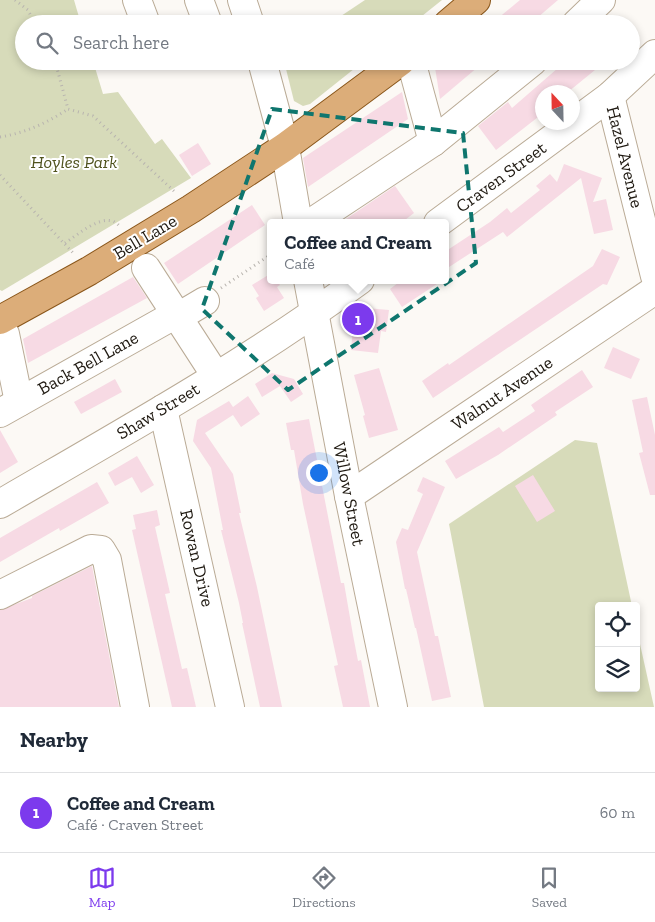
<!DOCTYPE html>
<meta charset="utf-8">
<style>
:root{--surface:#fff;--page:#f6f6f7;--text:#1f2937;--muted:#747a83;--line:#e0e1e3;--accent:#7c3aed}
body{margin:0;font-family:"Zilla Slab",serif;background:var(--page);color:var(--text)}
.controls{position:absolute;right:15px;bottom:15px;display:grid;overflow:hidden;border-radius:5px;box-shadow:0 2px 8px #0003}
.controls button{width:45px;height:45px;display:grid;place-items:center;padding:0;border:0;border-bottom:1px solid var(--line);background:var(--surface);color:var(--text);font:25px sans-serif}
.compass{position:absolute;left:535px;top:85px;width:45px;height:45px;border-radius:50%;background:var(--surface);box-shadow:0 2px 8px #0003;rotate:338deg}
.you{position:absolute;left:318px;top:472px;width:18px;height:18px;margin:-12px;border:4px solid #fff;border-radius:50%;background:#1a73e8;box-shadow:0 0 0 8px #1a73e833}
.badge{display:grid;place-items:center;width:32px;height:32px;border-radius:50%;background:var(--accent);color:#fff;font-size:16px;font-weight:700}
.pin{position:absolute;translate:-50% -50%;border:2px solid #fff;box-shadow:0 1px 5px #0006}
.popup{position:absolute;left:267px;top:219px;width:182px;height:65px;box-sizing:border-box;display:grid;place-content:center;border-radius:5px;background:var(--surface);filter:drop-shadow(0 1px 4px #0005);font-size:16px;white-space:nowrap;color:var(--muted)}
.popup b{font-size:19px;color:var(--text)}
.popup::after{content:'';position:absolute;left:50%;top:100%;margin-left:-10px;border:10px solid transparent;border-top-color:var(--surface)}
.list{margin:0;padding:0;list-style:none}
h2{display:flex;justify-content:space-between;align-items:center;height:65px;margin:0;padding:0 20px;font-size:21px}
h2 small{font-size:16px;font-weight:400;color:var(--muted)}
.list li{display:grid;grid-template-columns:32px 1fr auto;gap:15px;align-items:center;box-sizing:border-box;height:80px;padding:0 20px;border-top:1px solid var(--line)}
.list b{display:block;font-size:19px;white-space:nowrap}
.list p{margin:0;font-size:16px;white-space:nowrap;color:var(--muted)}
.list em{font-size:16px;font-style:normal;color:var(--muted)}
.icon{flex:none;width:28px;height:28px;fill:none;stroke:currentColor;stroke-width:2;stroke-linecap:round;stroke-linejoin:round}
.map{position:relative;flex:none;width:655px;height:707px;overflow:hidden}
.search{position:absolute;background:var(--surface);box-shadow:0 2px 8px #0003;left:15px;right:15px;top:15px;height:55px;display:flex;align-items:center;gap:12px;box-sizing:border-box;padding:0 18px;border-radius:28px;color:var(--muted);font-size:19px}
.sheet{height:145px;background:var(--surface)}
nav{display:flex;justify-content:space-around;align-items:center;box-sizing:border-box;height:70px;border-top:1px solid var(--line);background:var(--surface);font-size:14px;color:var(--muted)}
nav a{display:grid;justify-items:center;gap:2px}
nav .on{color:var(--accent)}
.map>svg:first-child{display:block}
.green{fill:#d7dbba}
.building{fill:#f7dae4}
.lines{fill:none;stroke-linecap:round;stroke-linejoin:round}
.minor-casing{stroke:#baab96;stroke-width:30}
.major-casing{stroke:#8a561a;stroke-width:30}
.path{stroke:#b8b4af;stroke-width:3;stroke-dasharray:1 4;stroke-linecap:butt}
.minor{stroke:#fff;stroke-width:28}
.major{stroke:#dcad79;stroke-width:28}
.marked{fill:none;stroke:#0f766e;stroke-width:4;stroke-dasharray:10 6;stroke-linejoin:round}
.labels{text-anchor:middle;stroke-width:4;stroke-linejoin:round;paint-order:stroke}
.street-label{font-size:18px;fill:#1f1911;stroke:#fff}
.park-label{font-size:18px;font-style:italic;fill:#50531e;stroke:#fff}
</style>
<div class="map">
<svg width="655" height="707" viewBox="0 0 655 707">
<rect width="100%" height="100%" fill="#fcf9f5"/>
<g class="green">
<path d="M0,0H74L81,24H24V61H93L103,94L118,92L155,144L162,139L191,178L2,291L0,290Z"/>
<path d="M365,0H442L412,24H324L338,18Z"/>
<path d="M284,61H364L310,104L303,106L294,101Z"/>
<path d="M575,440L597,443L632,606H599V688H636V626L654,707H484L449,524Z"/>
</g>
<g class="building">
<path d="M520,0H558L530,24H491Z"/>
<path d="M434,61H485L440,99Z"/>
<path d="M566,61H606L568,92H542V114L496,150L478,126L508,102L512,108Z"/>
<path d="M402,92L408,119L308,187L303,158Z"/>
<path d="M198,143L211,164L192,176L179,155Z"/>
<path d="M564,164L602,178L593,202L606,199L613,230L594,234L581,178L507,237L503,232L446,269V251L490,222L507,208L511,213L540,190L536,186L550,174L557,182Z"/>
<path d="M395,186L414,213L401,223H340Z"/>
<path d="M252,205L265,225L178,284L164,263Z"/>
<path d="M602,249L620,257L607,285L603,284L433,398L422,381L448,363L449,365L593,266Z"/>
<path d="M270,274V280H276L280,285L277,287L284,298L264,311L256,298L259,296L252,285Z"/>
<path d="M133,277L147,298L28,363L23,339Z"/>
<path d="M402,280H443L402,307L390,289Z"/>
<path d="M355,307L389,310L386,332L381,331L378,353L351,350Z"/>
<path d="M613,347L640,359L631,379L604,368Z"/>
<path d="M379,368L398,430L369,438L363,416L365,415L354,375Z"/>
<path d="M582,370L593,387L555,412L557,415L498,455L456,479L445,461L499,427L503,432L535,411L531,405Z"/>
<path d="M272,373L294,379L303,394L291,402L280,386L262,397L255,384Z"/>
<path d="M115,379L122,392L81,414L74,402Z"/>
<path d="M248,396L260,414L241,427L233,415L205,433L233,474L241,513H239L257,587L282,707H260L242,623H243L239,603L221,530H223L211,468L193,441L197,420L229,401L233,407Z"/>
<path d="M647,397L655,435V495H650L639,453L643,452L632,400Z"/>
<path d="M309,419L341,583H344L353,635L358,661L361,660L370,707H343L334,666L338,665L303,504L294,450H291L286,423Z"/>
<path d="M0,430L18,462L0,473Z"/>
<path d="M137,456L154,485L141,493L132,477L115,486L108,473Z"/>
<path d="M533,475L555,511L537,522L515,486Z"/>
<path d="M423,477L445,487L417,552L435,636H438L451,697L432,701L416,628H415L406,589H405L396,542L402,528L408,530L423,494L417,491Z"/>
<path d="M97,482L109,503L60,531L59,528L0,562V538Z"/>
<path d="M157,510L160,525L155,527L170,593L165,594L182,669L187,668L196,707H172L132,530L136,529L133,515Z"/>
<path d="M92,566L119,707H0V610L32,598V596Z"/>
</g>
<g class="lines">
<defs>
<g id="minor">
<path d="M137,0L146,24"/>
<path d="M199,0L208,24"/>
<path d="M242,0L250,24"/>
<path d="M576,24L601,0"/>
<path d="M262,61L285,147L298,223"/>
<path d="M411,61L433,142"/>
<path d="M610,96L655,276"/>
<path d="M311,223L433,142L533,61"/>
<path d="M438,223L610,96L655,54"/>
<path d="M146,268L216,376"/>
<path d="M308,280L349,496L393,707"/>
<path d="M178,317L205,301"/>
<path d="M0,324L5,334L19,402"/>
<path d="M163,409L230,707"/>
<path d="M0,413L176,314"/>
<path d="M349,496L655,290"/>
<path d="M0,504C122,433 246,364 360,280"/>
<path d="M0,595L91,549L101,550L107,560L135,707"/>
</g>
<g id="major">
<path d="M448,24L476,0"/>
<path d="M0,320L89,271L191,209L285,147L401,61"/>
</g>
</defs>
<use href="#minor" class="minor-casing"/>
<use href="#major" class="major-casing"/>
<g class="path">
<path d="M15,0L28,10L35,24"/>
<path d="M55,61L68,109L93,116L175,192"/>
<path d="M0,137C25,133 47,123 68,109"/>
<path d="M0,175L75,255"/>
<path d="M65,243C78,235 107,208 120,227"/>
<path d="M221,288L270,255"/>
</g>
<use href="#minor" class="minor"/>
<use href="#major" class="major"/>
</g>
<path class="marked" d="M272,109L463,133L476,263L288,390L202,309Z"/>
<g class="labels">
<g class="street-label">
<text transform="translate(625 157) rotate(76)" y="6">Hazel Avenue</text>
<text transform="translate(501 177) rotate(-36)" y="6">Craven Street</text>
<text transform="translate(145 237) rotate(-31)" y="6">Bell Lane</text>
<text transform="translate(88 363) rotate(-29)" y="6">Back Bell Lane</text>
<text transform="translate(502 393) rotate(-34)" y="6">Walnut Avenue</text>
<text transform="translate(158 411) rotate(-31)" y="6">Shaw Street</text>
<text transform="translate(349 494) rotate(79)" y="6">Willow Street</text>
<text transform="translate(197 558) rotate(77)" y="6">Rowan Drive</text>
</g>
<g class="park-label">
<text x="74" y="168">Hoyles Park</text>
</g>
</g>
</svg>
<div class="controls">
<button><svg class="icon" aria-label="locate" viewBox="0 0 24 24"><circle cx="12" cy="12" r="6"/><path d="M12 2v4M12 18v4M2 12h4M18 12h4"/></svg></button>
<button><svg class="icon" aria-label="layers" viewBox="0 0 24 24"><path d="M12 4l9 5-9 5-9-5zM3 14l9 5 9-5"/></svg></button>
</div>
<svg class="compass" viewBox="-18 -18 36 36"><path d="M0-13l5 13h-10z" fill="#e53935"/><path d="M0 13l5-13h-10z" fill="#747a83"/></svg>
<div class="you"></div>
<div class="pin badge" style="left:358px;top:319px">1</div>
<div class="popup"><b>Coffee and Cream</b>Café</div>
<div class="search"><svg class="icon" aria-label="search" viewBox="0 0 24 24"><circle cx="10" cy="10" r="6"/><path d="M15 15l6 6"/></svg>Search here</div>
</div>
<section class="sheet">
<h2>Nearby<small></small></h2>
<ul class="list">
<li><span class="badge">1</span><div><b>Coffee and Cream</b><p>Café · Craven Street</p></div><em>60 m</em></li>
</ul>
</section>
<nav>
<a class="on"><svg class="icon" aria-label="map" viewBox="0 0 24 24"><path d="M3 6l6-2 6 2 6-2v14l-6 2-6-2-6 2zM9 4v14M15 6v14"/></svg>Map</a>
<a><svg class="icon" aria-label="directions" viewBox="0 0 24 24"><path d="M12 3l9 9-9 9-9-9zM9 14v-3h6M13 9l2 2-2 2"/></svg>Directions</a>
<a><svg class="icon" aria-label="saved" viewBox="0 0 24 24"><path d="M7 4h10v16l-5-4-5 4z"/></svg>Saved</a>
</nav>
